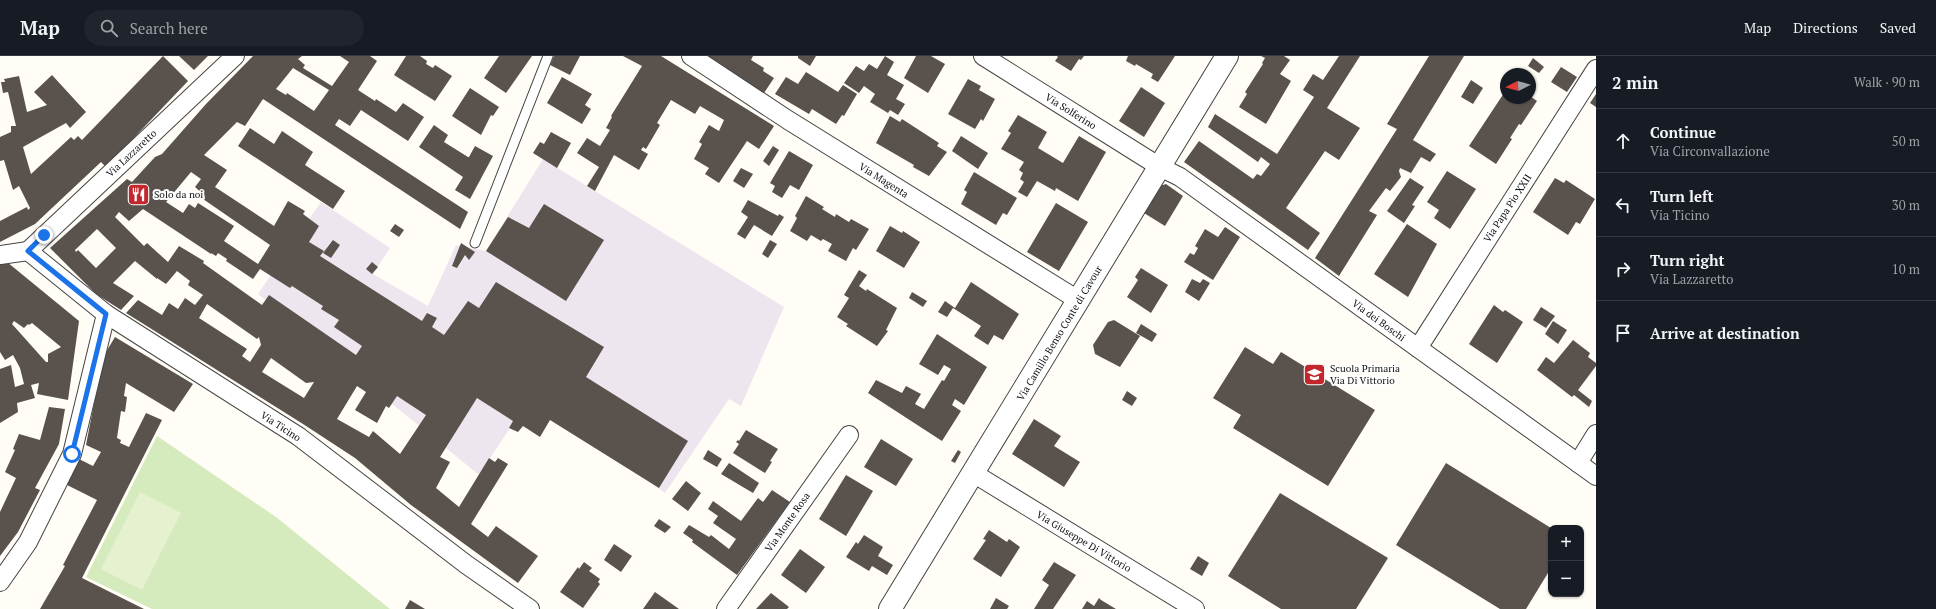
<!DOCTYPE html>
<meta charset="utf-8">
<style>
:root{--surface:#171b24;--page:#20242c;--text:#f1f3f6;--muted:#9ea1a6;--line:#363941}
body{margin:0;font-family:"PT Serif",serif;background:var(--page);color:var(--text)}
.controls{position:absolute;right:12px;bottom:12px;display:grid;overflow:hidden;border-radius:8px;box-shadow:0 1px 3px #0004}
.controls button{width:36px;height:36px;display:grid;place-items:center;padding:0;border:0;border-bottom:1px solid var(--line);background:var(--surface);color:var(--text);font:20px sans-serif}
.compass{position:absolute;left:1500px;top:12px;width:36px;height:36px;border-radius:50%;background:var(--surface);box-shadow:0 1px 3px #0004;rotate:264deg}
.stop{position:absolute;width:12px;height:12px;margin:-9px;border:3px solid #1a73e8;border-radius:50%;background:#fff}
.stop.end{background:#1a73e8;border-color:#fff;box-shadow:0 1px 4px #0008}
.list{margin:0;padding:0;list-style:none}
h2{display:flex;justify-content:space-between;align-items:center;height:52px;margin:0;padding:0 16px;font-size:17px}
h2 small{font-size:13px;font-weight:400;color:var(--muted)}
.list li{display:grid;grid-template-columns:26px 1fr auto;gap:12px;align-items:center;box-sizing:border-box;height:64px;padding:0 16px;border-top:1px solid var(--line)}
.list b{display:block;font-size:15px;white-space:nowrap}
.list p{margin:0;font-size:13px;white-space:nowrap;color:var(--muted)}
.list em{font-size:13px;font-style:normal;color:var(--muted)}
.icon{flex:none;width:22px;height:22px;fill:none;stroke:currentColor;stroke-width:2;stroke-linecap:round;stroke-linejoin:round}
.map{position:relative;flex:none;width:1596px;height:553px;overflow:hidden}
header{display:flex;align-items:center;gap:24px;box-sizing:border-box;height:56px;padding:0 20px;background:var(--surface);border-bottom:1px solid var(--line)}
header strong{font-size:19px}
nav{display:flex;gap:22px;margin-inline-start:auto;font-size:14px}
.search{width:280px;height:36px;background:var(--page);display:flex;align-items:center;gap:10px;box-sizing:border-box;padding:0 14px;border-radius:22px;color:var(--muted);font-size:15px}
main{display:flex}
aside{flex:1;background:var(--surface)}
.map>svg:first-child{display:block}
.industrial{fill:#eee6ef}
.green{fill:#d5ebbd}
.pitch{fill:#e6f2cf}
.building{fill:#5a524d;fill-rule:evenodd}
.lines{fill:none;stroke-linecap:round;stroke-linejoin:round}
.service-casing{stroke:#444;stroke-width:11}
.minor-casing{stroke:#444;stroke-width:20}
.tertiary-casing{stroke:#444;stroke-width:24}
.service{stroke:#fff;stroke-width:9}
.minor{stroke:#fff;stroke-width:18}
.tertiary{stroke:#fff;stroke-width:22}
.route{stroke:#1a73e8;stroke-width:5}
.labels{text-anchor:middle;stroke-width:4;stroke-linejoin:round;paint-order:stroke}
.street-label{font-size:10px;fill:#111;stroke:#fff}
.poi-label{font-size:10px;fill:#111;stroke:#fff;text-anchor:start}
</style>
<header>
<strong>Map</strong>
<div class="search"><svg class="icon" aria-label="search" viewBox="0 0 24 24"><circle cx="10" cy="10" r="6"/><path d="M15 15l6 6"/></svg>Search here</div>
<nav><a>Map</a><a>Directions</a><a>Saved</a></nav>
</header>
<main>
<div class="map">
<svg width="1596" height="553" viewBox="0 0 1596 553">
<rect width="100%" height="100%" fill="#fffdf5"/>
<path class="industrial" d="M543,103L784,251L741,350L729,343L665,437L529,343L479,419L258,238L321,146L390,192L373,218L428,250L456,189L486,195Z"/>
<path class="green" d="M157,380L276,461L390,553H152L86,521Z"/>
<path class="pitch" d="M140,436L181,457L142,534L101,513Z"/>
<g class="building">
<path d="M163,0L188,25L106,111L101,106L35,168L0,186V165L27,151L28,154L30,152L19,130L13,134L4,104L0,105V81L11,76V70H16L8,36L3,37L1,26H5L4,23L19,20L27,56L47,49L34,36L52,19L86,56L70,72L66,67L23,91L31,118L71,81L74,84L78,80L82,84Z"/>
<path d="M179,0H208L194,14Z"/>
<path d="M253,0H302L298,3L305,9L303,12L332,30L349,6L340,0H370L377,5L358,34L375,45L376,43L396,56L403,47L424,61L408,85L361,54L350,70L339,63L335,69L468,156L460,173L263,43L245,70L237,66L204,99L227,114L215,131L274,170L288,145L305,155L303,158L319,170L309,186L324,195L320,200L422,265L427,257L437,262L432,271L444,279L468,245L479,252L496,226L604,291L586,321L688,385L659,432L550,364L540,381L523,370L518,376L509,372L513,365L477,342L440,401L450,406L436,432L459,451L489,402L495,406L498,402L508,408L471,468L488,481L496,470L538,500L518,527L411,449L355,402L303,368L126,257L138,244L162,259L169,247L178,253L185,242L195,249L203,239L188,229L190,225L177,215L166,228L157,222V223L135,205L113,227L134,240L121,254L96,238L50,192L127,123L132,126L155,101L162,98L206,48ZM293,12L329,34L314,55L287,37L286,39L276,33ZM191,116L201,123L195,131L205,140L203,143L270,189L258,208L224,185L234,170L198,147L195,152L189,148L183,157L166,146ZM143,153L211,198V197L216,200L218,197L227,203L226,205L253,223L260,213L290,232L292,230L323,250L321,253L339,264L334,271L362,290L356,299L269,239L262,249L203,207L204,205L179,190L168,206L147,187L144,190L115,161L119,156L129,165ZM97,173L116,192L96,212L78,194L76,196L75,194ZM207,248L257,283L259,281L261,289L250,306L242,300L247,293L199,262ZM271,302L306,327L314,326L304,342L262,316ZM357,330L366,336L355,354L377,367L386,350L389,352L397,340L426,359L400,398L373,375L369,381L337,363Z"/>
<path d="M406,0H420L427,5L426,8L433,12L435,9L452,20L435,45L394,19Z"/>
<path d="M499,0H532L506,37L484,22Z"/>
<path d="M554,0H580L570,19L550,9Z"/>
<path d="M623,0H661L774,70L759,93L747,85L719,127L705,118L709,112L694,103L702,88L699,86L709,69L719,75L724,64L700,50L695,58L671,44L657,67L660,69L656,76L646,93L643,91L641,94L648,98L639,114L614,99L595,135L587,130L599,111L577,97L587,82L600,90L610,74L606,72L612,61L611,60L642,10Z"/>
<path d="M703,0H753L751,4L764,12L763,15L774,22L762,40Z"/>
<path d="M798,0H816L810,10L798,2Z"/>
<path d="M885,0L894,6L887,19L904,29L896,43L905,48L898,59L890,54L888,57L870,46L875,38L864,30L859,37L844,27L856,10L864,15L869,8L877,13Z"/>
<path d="M916,0H931L945,8L928,37L904,22Z"/>
<path d="M1057,0H1084L1081,4L1079,3L1071,15L1055,5L1058,1Z"/>
<path d="M1128,0H1175L1158,26L1151,22L1153,18L1136,8L1135,10L1126,5Z"/>
<path d="M1261,0H1284L1290,4L1280,18L1291,25L1266,68L1239,51L1247,38L1245,36L1263,8L1262,7L1265,2Z"/>
<path d="M1339,0H1360L1327,52L1360,72L1339,104L1325,95L1286,152L1320,177L1308,194L1184,106L1199,85L1253,123L1257,118L1261,120L1270,108L1261,101L1258,106L1208,71L1215,58L1277,98L1314,41L1303,34L1313,18L1323,24Z"/>
<path d="M1429,0H1464L1413,84L1436,98L1430,106L1421,101L1411,117L1400,112L1399,115L1401,121L1390,135L1386,132L1369,155L1377,159L1339,220L1315,202L1397,73L1387,68Z"/>
<path d="M1533,2L1544,11L1539,17L1528,10Z"/>
<path d="M1561,11L1577,21L1567,36L1551,26Z"/>
<path d="M806,16L838,36L843,29L857,38L844,60L842,59L836,68L812,53L809,58L775,38L786,21L798,28Z"/>
<path d="M562,21L592,38L585,49L591,53L582,68L547,47Z"/>
<path d="M968,23L981,30L979,34L995,43L983,65L981,63L975,73L948,58Z"/>
<path d="M1471,24L1483,32L1473,48L1461,41Z"/>
<path d="M1141,31L1165,47L1144,81L1119,65Z"/>
<path d="M470,32L499,51L493,60L491,59L481,79L452,60Z"/>
<path d="M1506,34V42H1530V40L1537,45L1521,69L1519,68L1510,82L1512,83L1496,108L1469,90Z"/>
<path d="M1596,38V51L1590,47Z"/>
<path d="M1018,59L1047,76L1038,92L1063,107L1079,80L1106,96L1078,145L1056,132L1055,135L1037,125L1027,141L1018,136L1024,126L1020,123L1023,117L1019,114L1024,106L1001,93L1011,77L1008,75Z"/>
<path d="M890,60L900,66L902,63L939,87L937,90L947,96L929,120L913,111L914,109L876,87Z"/>
<path d="M434,69L448,79L444,86L468,101H469L475,90L493,100L470,143L455,134L463,121L419,91Z"/>
<path d="M250,72L274,88L282,75L313,96L305,109L345,135L333,153L238,90Z"/>
<path d="M551,76L571,87L557,112L533,97L540,86L544,88Z"/>
<path d="M961,80L988,97L978,113L952,95Z"/>
<path d="M773,90L779,94L769,110L763,105Z"/>
<path d="M789,95L813,109L799,134L790,129L782,142L772,136L775,130L770,127Z"/>
<path d="M741,112L753,118L744,132L733,125Z"/>
<path d="M1447,115L1476,133L1450,173L1434,162L1439,154L1427,146Z"/>
<path d="M974,116L1017,142L1007,159L1003,157L996,169L961,148L967,136L964,134Z"/>
<path d="M1410,122L1424,131L1412,149L1415,150L1404,167L1387,155Z"/>
<path d="M1555,122L1564,127L1566,124L1595,143L1580,168L1576,166L1568,179L1533,156Z"/>
<path d="M1166,128L1183,140L1165,170L1144,157L1160,130Z"/>
<path d="M806,140L824,151L822,153L835,161L836,158L849,166L851,163L869,173L856,194L853,192L846,205L828,195L832,188L823,183L821,185L811,179L807,185L790,175L797,162L795,160Z"/>
<path d="M748,144L778,160L779,158L784,161L772,180L754,169L745,183L737,178L748,161L741,156Z"/>
<path d="M1056,147L1088,166L1059,215L1027,196Z"/>
<path d="M544,148L604,184L566,245L486,195L508,161L529,172Z"/>
<path d="M395,168L404,174L399,181L390,175Z"/>
<path d="M1407,168L1437,188L1408,241L1374,218Z"/>
<path d="M890,170L902,177L903,175L920,186L904,212L876,195Z"/>
<path d="M1225,171L1240,181L1213,224L1184,206L1190,197L1194,199L1198,192L1195,190L1205,173L1218,181Z"/>
<path d="M333,184L340,189L331,202L323,197Z"/>
<path d="M770,184L777,188L768,202L762,198Z"/>
<path d="M461,187L475,196L469,204L465,199L457,212L452,210Z"/>
<path d="M7,206L79,265L68,344L37,338L39,327L31,329L35,342L17,347L18,356L0,367V313L11,309L15,331L24,328L20,312L13,299L5,304L0,296V207ZM14,265L24,272L28,268L29,269L32,267L61,291L48,298V306H46L12,268Z"/>
<path d="M372,206L378,211L372,218L366,213Z"/>
<path d="M1141,212L1168,229L1151,257L1127,241L1138,224L1135,221Z"/>
<path d="M859,214L867,219L859,230L866,235L867,233L897,252L886,274L888,275L877,290L846,270L848,268L837,261L849,242L844,239Z"/>
<path d="M1192,223L1200,227L1203,223L1210,227L1199,245L1185,236Z"/>
<path d="M971,226L1019,258L1003,284L994,279L988,289L974,280L981,270L953,252L947,261L938,256L945,245L955,252Z"/>
<path d="M912,236L927,245L923,251L909,242Z"/>
<path d="M1494,249L1503,256L1505,254L1523,266L1497,307L1469,288Z"/>
<path d="M1541,251L1555,260L1546,272L1533,264Z"/>
<path d="M1114,264L1140,280L1120,311L1095,298L1093,289L1108,266Z"/>
<path d="M1553,265L1567,274L1558,288L1545,278Z"/>
<path d="M1141,268L1157,278L1152,286L1136,277Z"/>
<path d="M937,278L987,311L964,349L955,343L952,349L961,355L942,385L868,337L876,324L902,337L906,330L921,338L915,348L924,353L942,324L944,325L951,313L944,309L938,319L919,308Z"/>
<path d="M115,281L193,328L174,356L126,327L124,340L127,341L125,356L121,355L117,382L121,384L120,387L129,391L146,357L162,364L82,522L144,553H40L65,510L63,509L97,444L65,428L79,403L93,410L101,396L86,389L103,301Z"/>
<path d="M1573,284L1590,297L1588,301L1596,307V310L1578,334L1592,345L1589,351L1574,339L1572,341L1537,314L1546,301L1554,307Z"/>
<path d="M1245,291L1273,308L1281,296L1375,354L1328,430L1233,372L1241,359L1213,342Z"/>
<path d="M1127,335L1137,342L1132,350L1122,344Z"/>
<path d="M49,351L65,353L59,388L35,432L40,434L18,476L0,500V456L16,422L5,416L15,394L13,393L19,378L40,384Z"/>
<path d="M1034,363L1061,380L1054,390L1080,406L1064,431L1012,398Z"/>
<path d="M746,374L778,393L770,405L772,406L765,417L733,397L739,388L736,386L738,384L739,385Z"/>
<path d="M881,383L913,403L896,430L864,411Z"/>
<path d="M708,394L722,403L717,411L703,403Z"/>
<path d="M958,394L961,396L955,407L951,405Z"/>
<path d="M729,407L759,427L753,437L721,418Z"/>
<path d="M1446,407L1551,472V512L1526,553H1500L1396,489Z"/>
<path d="M846,419L873,435L846,480L819,463Z"/>
<path d="M686,425L701,437L688,455L672,443Z"/>
<path d="M772,434L790,446L737,519L692,486L693,484L683,477L689,469L709,481L711,479L729,493L736,483L713,467L718,460L708,453L713,445L741,465L758,442L763,446Z"/>
<path d="M1280,437L1388,502L1356,553H1281L1228,520Z"/>
<path d="M659,463L671,471L665,477L654,470Z"/>
<path d="M989,474L1007,486L1009,483L1020,491L1001,521L973,503L986,484L983,483Z"/>
<path d="M864,479L883,491L878,500L893,509L887,519L872,510L869,515L846,501L856,486L858,488Z"/>
<path d="M614,488L632,500L621,516L604,504Z"/>
<path d="M800,493L825,511L806,537L781,519Z"/>
<path d="M1198,500L1209,507L1202,520L1190,513Z"/>
<path d="M584,506L592,512L589,515L600,523L598,526L600,528L583,552L560,536L578,511L579,513Z"/>
<path d="M1054,506L1076,519L1053,553H1034L1049,529L1042,524Z"/>
<path d="M655,536L679,553H643Z"/>
<path d="M771,537L789,551L787,553H756Z"/>
<path d="M996,542L1009,550L1007,553H990Z"/>
<path d="M1099,542L1101,544L1116,553H1082L1087,545L1094,550Z"/>
<path d="M410,544L425,553H405Z"/>
</g>
<g class="lines">
<defs>
<path id="service" d="M475,187L548,0"/>
<g id="minor">
<path d="M691,0L788,64L1078,244"/>
<path d="M983,0L1160,111L1180,121L1596,420"/>
<path d="M28,195L106,258L298,380L467,509L530,553"/>
<path d="M28,195L235,0"/>
<path d="M0,199L28,195"/>
<path d="M1418,292L1596,13"/>
<path d="M1578,407L1596,378"/>
<path d="M973,417L1195,553"/>
<path d="M0,526L28,486L72,398L106,258"/>
<path d="M726,553L849,379"/>
</g>
<path id="tertiary" d="M890,553L1227,0"/>
</defs>
<use href="#service" class="service-casing"/>
<use href="#minor" class="minor-casing"/>
<use href="#tertiary" class="tertiary-casing"/>
<use href="#service" class="service"/>
<use href="#minor" class="minor"/>
<use href="#tertiary" class="tertiary"/>
</g>
<g class="lines">
<path class="route" d="M44,179L28,195L106,258L72,398"/>
</g>
<defs>
<symbol id="restaurant-square" viewBox="-11 -11 22 22"><rect x="-9" y="-9" width="18" height="18" rx="4" fill="#c4262e" stroke="#fff"/><path d="M-5-6h1v4h1v-4h1v4h1v-4h1v5L-1.5 .5V6h-2V.5L-5-1ZM5-6V6H3V1.5H1.5Q1.5-4 5-6Z" fill="#fff"/></symbol>
<symbol id="school-square" viewBox="-11 -11 22 22"><rect x="-9" y="-9" width="18" height="18" rx="4" fill="#c4262e" stroke="#fff"/><path d="M0-5L7-2L0 1L-7-2ZM-4 1L0 2.5L4 1V4Q0 6-4 4Z" fill="#fff"/></symbol>
</defs>
<g fill-rule="evenodd">
<use href="#restaurant-square" x="126" y="126" width="25" height="25"/>
<use href="#school-square" x="1302" y="306" width="25" height="25"/>
</g>
<g class="labels">
<g class="street-label">
<text transform="translate(1071 55) rotate(32)" y="4">Via Solferino</text>
<text transform="translate(131 97) rotate(-43)" y="4">Via Lazzaretto</text>
<text transform="translate(884 124) rotate(32)" y="4">Via Magenta</text>
<text transform="translate(1507 152) rotate(-57)" y="4">Via Papa Pio XXII</text>
<text transform="translate(1379 264) rotate(36)" y="4">Via dei Boschi</text>
<text transform="translate(1059 277) rotate(-59)" y="4">Via Camillo Benso Conte di Cavour</text>
<text transform="translate(281 370) rotate(33)" y="4">Via Ticino</text>
<text transform="translate(787 466) rotate(-55)" y="4">Via Monte Rosa</text>
<text transform="translate(1084 485) rotate(31)" y="4">Via Giuseppe Di Vittorio</text>
</g>
<g class="poi-label">
<text x="154" y="142">Solo da noi</text>
<text x="1330" y="316">Scuola Primaria<tspan x="1330" dy="12">Via Di Vittorio</tspan></text>
</g>
</g>
</svg>
<div class="controls">
<button>+</button>
<button>−</button>
</div>
<svg class="compass" viewBox="-18 -18 36 36"><path d="M0-13l5 13h-10z" fill="#e53935"/><path d="M0 13l5-13h-10z" fill="#9ea1a6"/></svg>
<div class="stop" style="left:72px;top:398px"></div>
<div class="stop end" style="left:44px;top:179px"></div>
</div>
<aside>
<h2>2 min<small>Walk · 90 m</small></h2>
<ul class="list">
<li><svg class="icon" aria-label="ahead" viewBox="0 0 24 24"><path d="M12 20V5M6 11l6-6 6 6"/></svg><div><b>Continue</b><p>Via Circonvallazione</p></div><em>50 m</em></li>
<li><svg class="icon" aria-label="left" viewBox="0 0 24 24"><path d="M17 20v-9H6M10 6l-5 5 5 5"/></svg><div><b>Turn left</b><p>Via Ticino</p></div><em>30 m</em></li>
<li><svg class="icon" aria-label="right" viewBox="0 0 24 24"><path d="M7 20v-9h11M14 6l5 5-5 5"/></svg><div><b>Turn right</b><p>Via Lazzaretto</p></div><em>10 m</em></li>
<li><svg class="icon" aria-label="arrive" viewBox="0 0 24 24"><path d="M6 21V4h12l-3 4 3 4H6"/></svg><div><b>Arrive at destination</b></div></li>
</ul>
</aside>
</main>
